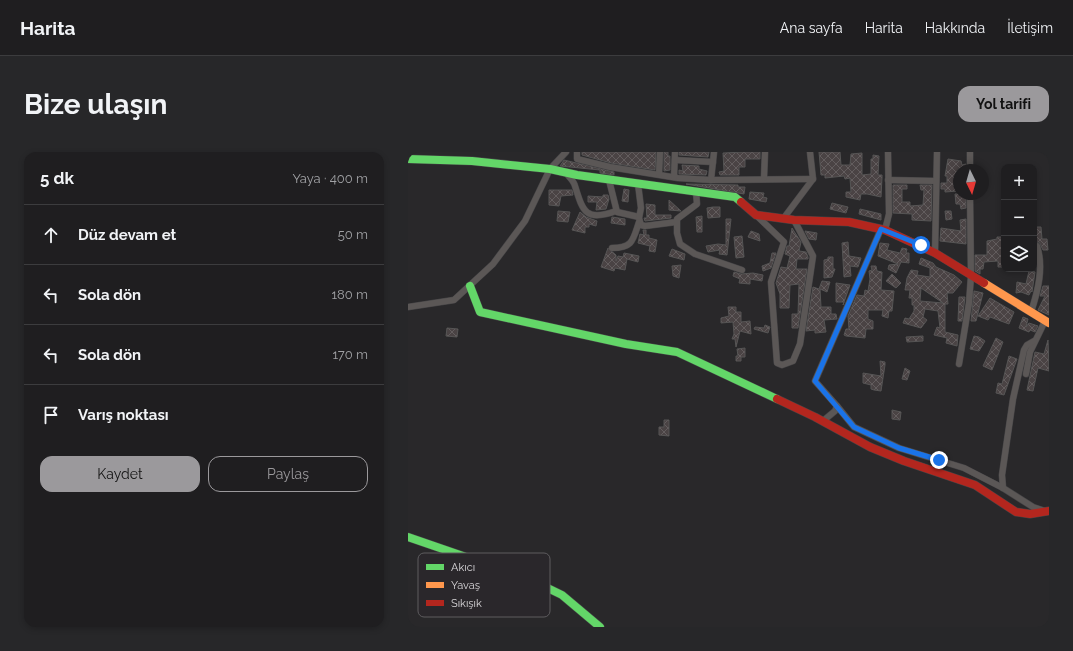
<!DOCTYPE html>
<html lang="tr">
<meta charset="utf-8">
<style>
:root{--surface:#1f1e20;--page:#272729;--text:#f1f3f6;--muted:#a1a2a5;--line:#3c3c3e;--accent:#9b999c}
body{margin:0;font-family:Raleway,sans-serif;background:var(--page);color:var(--text)}
.controls{position:absolute;right:12px;top:12px;display:grid;overflow:hidden;border-radius:8px;box-shadow:0 2px 6px #0003}
.controls button{width:36px;height:36px;display:grid;place-items:center;padding:0;border:0;border-bottom:1px solid var(--line);background:var(--surface);color:var(--text);font:20px sans-serif}
.compass{position:absolute;left:545px;top:12px;width:36px;height:36px;border-radius:50%;background:var(--surface);box-shadow:0 2px 6px #0003;rotate:175deg}
.stop{position:absolute;width:12px;height:12px;margin:-9px;border:3px solid #1a73e8;border-radius:50%;background:#fff}
.stop.end{background:#1a73e8;border-color:#fff;box-shadow:0 1px 4px #0008}
.list{margin:0;padding:0;list-style:none}
h2{display:flex;justify-content:space-between;align-items:center;height:52px;margin:0;padding:0 16px;font-size:17px}
h2 small{font-size:13px;font-weight:400;color:var(--muted)}
.list li{display:grid;grid-template-columns:26px 1fr auto;gap:12px;align-items:center;box-sizing:border-box;height:60px;padding:0 16px;border-top:1px solid var(--line)}
.list b{display:block;font-size:15px;white-space:nowrap}
.list em{font-size:13px;font-style:normal;color:var(--muted)}
.actions{display:flex;gap:8px;padding:12px 16px}
.actions a{flex:1;padding:9px 0;border:1px solid var(--accent);border-radius:12px;text-align:center;font-size:14px;color:var(--accent)}
.actions .main{background:var(--accent);color:#111}
.icon{flex:none;width:22px;height:22px;fill:none;stroke:currentColor;stroke-width:2;stroke-linecap:round;stroke-linejoin:round}
.map{position:relative;flex:none;width:641px;height:475px;overflow:hidden;border-radius:12px}
header{display:flex;align-items:center;gap:24px;box-sizing:border-box;height:56px;padding:0 20px;background:var(--surface);border-bottom:1px solid var(--line)}
header strong{font-size:19px}
nav{display:flex;gap:22px;margin-inline-start:auto;font-size:14px}
.intro{display:flex;align-items:center;justify-content:space-between;box-sizing:border-box;height:96px;padding:0 24px}
h1{margin:0;font-size:28px}
.button{padding:10px 18px;border-radius:12px;background:var(--accent);color:#111;font-size:14px;font-weight:700}
main{display:flex;gap:24px;padding:0 24px}
aside{flex:1;background:var(--surface);border-radius:12px;box-shadow:0 2px 6px #0003}
.map>svg:first-child{display:block}
.building{fill:url(#building-cross-hatch);stroke:#565555;fill-rule:evenodd}
.lines{fill:none;stroke-linecap:round;stroke-linejoin:round}
.street-casing{stroke:#454446;stroke-width:7}
.fast-casing{stroke:#454446;stroke-width:9}
.slow-casing{stroke:#454446;stroke-width:9}
.jam-casing{stroke:#454446;stroke-width:9}
.street{stroke:#5b5756;stroke-width:6}
.fast{stroke:#63d668;stroke-width:8}
.slow{stroke:#ff974d;stroke-width:8}
.jam{stroke:#b3261e;stroke-width:8}
.route{stroke:#1a73e8;stroke-width:5}
.key{fill:#2a272b;stroke:#5e5c5f;stroke-width:1}
.key-label{font-size:11px;fill:#d8d6d9}
</style>
<header>
<strong>Harita</strong>
<nav><a>Ana sayfa</a><a>Harita</a><a>Hakkında</a><a>İletişim</a></nav>
</header>
<div class="intro"><h1>Bize ulaşın</h1><a class="button">Yol tarifi</a></div>
<main>
<aside>
<h2>5 dk<small>Yaya · 400 m</small></h2>
<ul class="list">
<li><svg class="icon" aria-label="ahead" viewBox="0 0 24 24"><path d="M12 20V5M6 11l6-6 6 6"/></svg><div><b>Düz devam et</b></div><em>50 m</em></li>
<li><svg class="icon" aria-label="left" viewBox="0 0 24 24"><path d="M17 20v-9H6M10 6l-5 5 5 5"/></svg><div><b>Sola dön</b></div><em>180 m</em></li>
<li><svg class="icon" aria-label="left" viewBox="0 0 24 24"><path d="M17 20v-9H6M10 6l-5 5 5 5"/></svg><div><b>Sola dön</b></div><em>170 m</em></li>
<li><svg class="icon" aria-label="arrive" viewBox="0 0 24 24"><path d="M6 21V4h12l-3 4 3 4H6"/></svg><div><b>Varış noktası</b></div></li>
</ul>
<div class="actions"><a class="main">Kaydet</a><a>Paylaş</a></div>
</aside>
<div class="map">
<svg width="641" height="475" viewBox="0 0 641 475">
<defs>
<pattern id="building-cross-hatch" width="8" height="8" patternUnits="userSpaceOnUse"><rect width="8" height="8" fill="#4a4344"/><path d="M0 0l8 8M0 8l8-8" fill="none" stroke="#635d5e"/></pattern>
</defs>
<rect width="100%" height="100%" fill="#29282a"/>
<g class="building">
<path d="M174,0H248L247,18L203,11L174,3Z"/>
<path d="M256,0H260V4H262V18L256,19Z"/>
<path d="M271,0H301L300,5L271,3Z"/>
<path d="M336,0H352V7H337V15H331V23H312L311,20L316,19L315,1Z"/>
<path d="M411,0H432L433,13H442L443,2L454,1V23L463,22V7H465V3L471,4L470,23H474V26L473,45L459,42H453L452,48L438,45V40H443L442,26L437,27L436,24L417,26V23H413Z"/>
<path d="M540,7L553,9L554,13L558,12V18H551L550,39L537,40V37H533V31H539V24H537Z"/>
<path d="M156,8L206,20V23L192,21V18L152,14Z"/>
<path d="M274,13L291,14V17L299,19L298,23L271,22V18L275,19Z"/>
<path d="M278,32L330,33V35H337L336,42Z"/>
<path d="M485,33H499V37H494V50H502V54L515,53L516,38H513L512,33H524L523,69L504,68V62L485,61Z"/>
<path d="M216,37L221,38L220,50L214,49Z"/>
<path d="M141,38H164L165,43L153,44L151,54L141,53Z"/>
<path d="M342,40L356,41L355,45L359,46L358,50L341,47Z"/>
<path d="M547,42H558V56L553,57L552,52H548Z"/>
<path d="M195,43H200L201,47L198,57L188,58L189,50H180V44L195,45Z"/>
<path d="M261,48L273,59L261,58Z"/>
<path d="M424,51L440,55L438,61L422,57Z"/>
<path d="M238,52L247,53V63H263V66L237,69L236,66H239Z"/>
<path d="M305,55H312V65L300,66L299,56Z"/>
<path d="M452,57L473,62V68L451,62Z"/>
<path d="M150,59L162,60L160,70L149,69Z"/>
<path d="M537,59H543L544,67L538,68Z"/>
<path d="M172,60L178,65L189,69L188,74L181,72V75H177V81L164,78Z"/>
<path d="M294,64V80H289L288,65Z"/>
<path d="M204,65L217,67V73L203,71Z"/>
<path d="M318,67H323L319,103L311,102L312,98L300,100L298,94L310,92L318,93Z"/>
<path d="M558,67V92L532,89L533,76L553,79L552,68Z"/>
<path d="M626,75H633L634,87H639L640,98H635L631,90L626,91Z"/>
<path d="M384,76L393,90L391,99L398,100L400,105V107H389L388,117H399L390,176H384V162H390L391,132L382,133L381,156H372V142L368,131L373,115L379,116L382,104L377,102L379,94H381Z"/>
<path d="M235,78H238V83H241V86L249,88L247,100L241,99L242,94L230,91L232,82L236,83Z"/>
<path d="M343,79L351,82L352,89L340,85Z"/>
<path d="M397,79L409,81L408,88L401,87Z"/>
<path d="M334,84L336,105L328,106L326,85Z"/>
<path d="M589,85H595L596,88L595,115H590V109L576,110L575,117H572V122L567,119V103H579V89L589,87Z"/>
<path d="M440,90L441,104L453,106L450,115L442,114L443,124L436,125L434,91Z"/>
<path d="M472,91L481,92L479,98L492,101L494,96L499,97L498,101H501V111L493,110L488,121L480,117L481,113L490,112L470,104Z"/>
<path d="M200,96L208,103V109L210,104L215,105L216,101L231,104L230,110L219,107L217,118L207,116L206,119L193,115Z"/>
<path d="M264,97L277,102L276,108L261,104Z"/>
<path d="M364,101H368L363,116L355,119L354,114L362,111Z"/>
<path d="M420,105H425V117H427L424,125L416,126V108L420,107Z"/>
<path d="M513,106L525,111L528,115L546,123L554,130L545,141H539L540,152H537V180L550,183L549,194L538,191L539,186L526,183L529,175L532,176L530,159L517,157L515,165L519,168L513,176L495,171L497,166L501,167L506,159V153H504V146H501L502,138H497L499,126L503,118L510,119L509,123L522,125V116L511,112ZM513,136L535,151L512,149Z"/>
<path d="M273,113L271,126L265,124L264,114Z"/>
<path d="M463,114H468L469,119L474,120L473,138L486,139L484,159H481L480,166L474,164L475,158H460V167L465,169V177H458L457,186L438,184L436,183L438,177H441L440,164L449,143L456,144L457,138L460,139L462,127L461,119L464,118Z"/>
<path d="M621,119L627,120L624,140L623,139L621,143L613,140L608,141L609,130L618,132Z"/>
<path d="M326,120L333,122L345,121L355,123L354,129L342,127V132L331,131L332,127L325,124Z"/>
<path d="M484,122L493,131L488,136L478,129Z"/>
<path d="M414,129L422,130L419,140L412,137L413,155H423V162H428L429,167L416,168L418,180L407,181V178L398,179L405,135L411,137Z"/>
<path d="M428,131L442,133L435,153L436,150H428Z"/>
<path d="M635,134H641V163L630,158L637,144H632Z"/>
<path d="M566,139L575,141L568,169H563Z"/>
<path d="M551,145H557L554,169H550Z"/>
<path d="M582,146L606,160L601,172L582,165L580,168L570,164Z"/>
<path d="M320,155H328V160H333V170L342,169L343,182L332,179L328,195L327,187H324L326,182L325,170L313,171V166L321,164Z"/>
<path d="M615,165L620,167L618,175L621,171L630,174L627,180L622,178L621,180L611,176Z"/>
<path d="M357,173L362,175L360,181L346,177L347,175L356,176Z"/>
<path d="M39,176L50,177L49,185L38,184Z"/>
<path d="M515,184V189L499,190L498,185Z"/>
<path d="M566,184L571,185L577,189L571,199L562,197Z"/>
<path d="M588,186L595,190L584,218L575,214Z"/>
<path d="M640,188L641,219L630,216L625,239L619,238L627,200L636,202Z"/>
<path d="M337,196V205H333V209H328V204H330L329,197Z"/>
<path d="M601,204L609,207L596,243L588,241L590,231L594,232Z"/>
<path d="M472,209L477,210V213L473,239L466,238L463,237V233L455,231V221L473,224Z"/>
<path d="M497,216L502,219L499,228L494,227Z"/>
<path d="M484,258L493,260L492,268L484,267Z"/>
<path d="M256,268H261V284L251,283V275H256Z"/>
</g>
<g class="lines">
<defs>
<g id="street">
<path d="M169,0V7L202,15L270,26L303,28L405,27"/>
<path d="M562,0V18"/>
<path d="M267,8L305,10"/>
<path d="M158,21C161,25 166,29 167,34C175,60 178,70 208,59"/>
<path d="M251,22L252,0"/>
<path d="M266,25L267,0"/>
<path d="M356,26L357,0"/>
<path d="M201,28L209,60L231,65"/>
<path d="M303,28L306,0"/>
<path d="M480,28L528,29"/>
<path d="M230,32L233,56L231,66L233,73L237,74L268,70"/>
<path d="M288,40L289,52L269,67V81L272,92L287,102L334,118"/>
<path d="M348,63L376,90L363,130L369,211L374,213L385,209L392,192L405,104L386,68"/>
<path d="M375,67L405,27L402,0"/>
<path d="M477,78L481,62L480,0"/>
<path d="M204,96C225,96 225,88 231,70"/>
<path d="M527,101L529,0"/>
<path d="M0,155L46,148L85,112L117,69L142,17L158,0"/>
<path d="M623,160C630,139 636,115 629,94"/>
<path d="M551,212L561,151L563,124L562,42"/>
<path d="M618,222L622,200L637,169"/>
<path d="M429,254L446,275L491,296L556,316L595,336L625,355L637,359"/>
<path d="M415,269L427,259L429,254L407,229L473,77"/>
<path d="M595,336L594,323L605,247L616,198L619,193L626,189"/>
</g>
<g id="fast">
<path d="M0,7L64,9L142,17L169,23L327,45L333,50"/>
<path d="M62,134L72,160L218,192L269,200L369,247"/>
<path d="M0,385L119,426L154,443L192,475"/>
</g>
<path id="slow" d="M576,131L641,171"/>
<g id="jam">
<path d="M333,50L348,63L386,68L441,70L477,78L527,101L576,131"/>
<path d="M369,247L407,265L462,295L496,309L567,333L608,360L622,362L641,359"/>
</g>
</defs>
<use href="#street" class="street-casing"/>
<use href="#fast" class="fast-casing"/>
<use href="#slow" class="slow-casing"/>
<use href="#jam" class="jam-casing"/>
<use href="#street" class="street"/>
<use href="#fast" class="fast"/>
<use href="#slow" class="slow"/>
<use href="#jam" class="jam"/>
</g>
<g class="lines">
<path class="route" d="M513,93L473,77L407,229L446,275L491,296L531,308"/>
</g>
<rect x="10" y="401" width="132" height="64" rx="6" class="key"/>
<rect x="18" y="412" width="18" height="6" fill="#63d668"/>
<rect x="18" y="430" width="18" height="6" fill="#ff974d"/>
<rect x="18" y="448" width="18" height="6" fill="#b3261e"/>
<g class="key-label">
<text x="43" y="419">Akıcı</text>
<text x="43" y="437">Yavaş</text>
<text x="43" y="455">Sıkışık</text>
</g>
</svg>
<div class="controls">
<button>+</button>
<button>−</button>
<button><svg class="icon" aria-label="layers" viewBox="0 0 24 24"><path d="M12 4l9 5-9 5-9-5zM3 14l9 5 9-5"/></svg></button>
</div>
<svg class="compass" viewBox="-18 -18 36 36"><path d="M0-13l5 13h-10z" fill="#e53935"/><path d="M0 13l5-13h-10z" fill="#a1a2a5"/></svg>
<div class="stop" style="left:513px;top:93px"></div>
<div class="stop end" style="left:531px;top:308px"></div>
</div>
</main>
